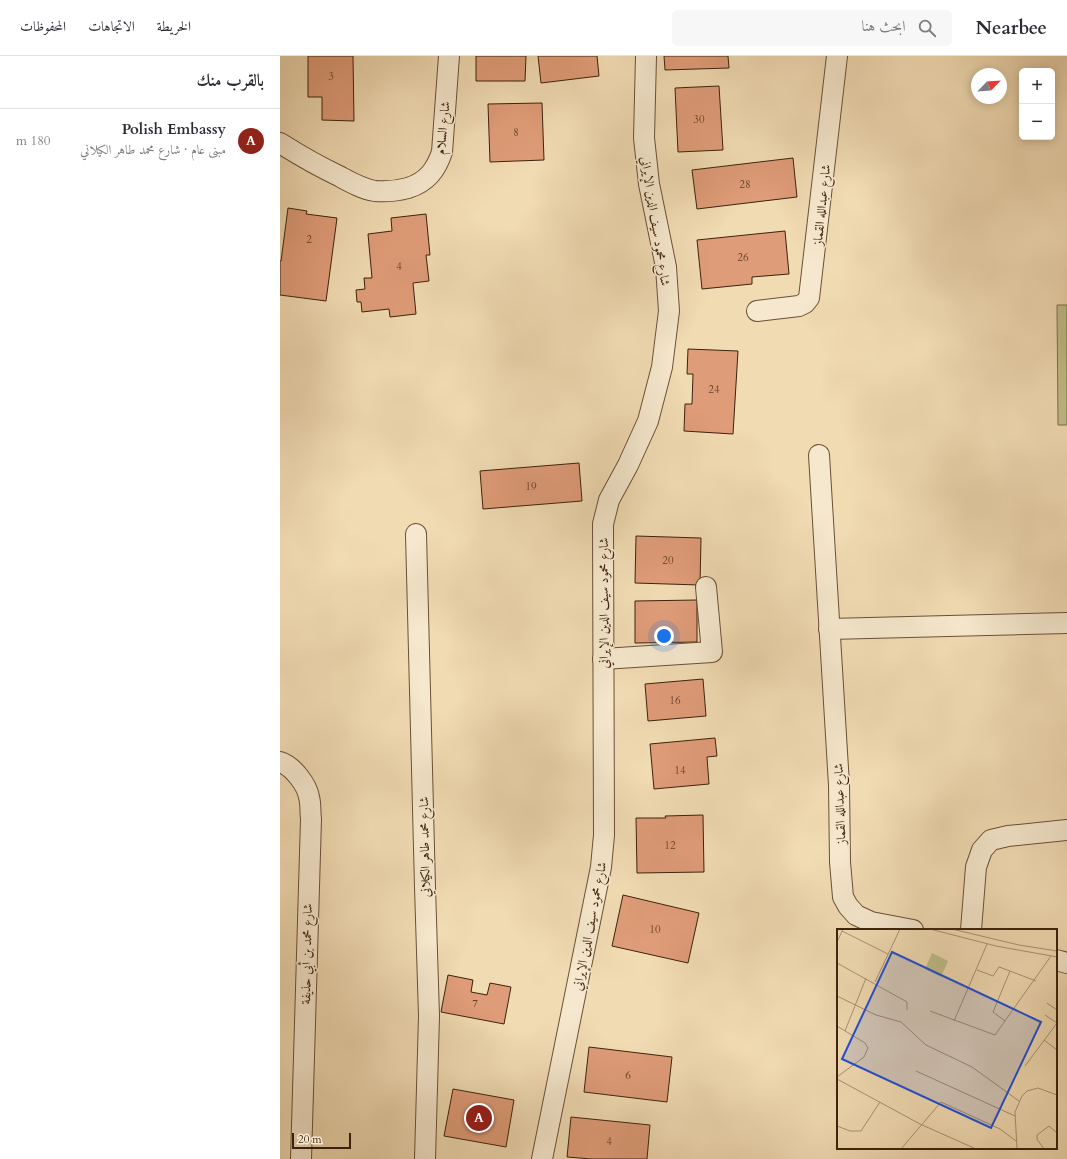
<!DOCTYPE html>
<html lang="ar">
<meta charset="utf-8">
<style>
:root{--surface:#fff;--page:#f7f7f7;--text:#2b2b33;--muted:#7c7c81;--line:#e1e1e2;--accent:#8f2418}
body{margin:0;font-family:Cardo,Amiri,serif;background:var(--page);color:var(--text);direction:rtl}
.controls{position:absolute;right:12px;top:12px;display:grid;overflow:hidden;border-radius:6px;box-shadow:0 2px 10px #0003}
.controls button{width:36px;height:36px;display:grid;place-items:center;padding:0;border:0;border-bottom:1px solid var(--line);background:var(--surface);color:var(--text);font:20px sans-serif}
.compass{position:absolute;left:691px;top:12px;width:36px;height:36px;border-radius:50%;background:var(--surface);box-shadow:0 2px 10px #0003;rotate:65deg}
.scale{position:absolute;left:12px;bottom:10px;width:59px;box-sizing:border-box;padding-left:4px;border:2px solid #3c220c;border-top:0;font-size:11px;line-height:14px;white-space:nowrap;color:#3c220c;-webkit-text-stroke:3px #f6e8ce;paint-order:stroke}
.you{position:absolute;left:384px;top:580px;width:14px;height:14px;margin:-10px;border:3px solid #fff;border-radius:50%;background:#1a73e8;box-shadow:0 0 0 6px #1a73e833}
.badge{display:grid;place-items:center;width:26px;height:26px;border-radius:50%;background:var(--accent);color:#fff;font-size:13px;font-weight:700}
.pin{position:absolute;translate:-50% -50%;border:2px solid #fff;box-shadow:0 1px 4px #0006}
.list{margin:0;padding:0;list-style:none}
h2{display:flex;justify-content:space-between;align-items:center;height:52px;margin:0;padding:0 16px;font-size:17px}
h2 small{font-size:13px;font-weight:400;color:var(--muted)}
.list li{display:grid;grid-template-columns:26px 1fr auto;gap:12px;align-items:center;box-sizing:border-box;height:64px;padding:0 16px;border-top:1px solid var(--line)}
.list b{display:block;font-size:15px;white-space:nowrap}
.list p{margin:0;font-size:13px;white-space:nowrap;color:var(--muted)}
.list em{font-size:13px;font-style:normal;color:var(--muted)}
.icon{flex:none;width:22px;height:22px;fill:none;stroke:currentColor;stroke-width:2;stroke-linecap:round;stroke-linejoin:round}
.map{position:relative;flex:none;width:787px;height:1103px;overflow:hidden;direction:ltr}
header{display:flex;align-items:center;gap:24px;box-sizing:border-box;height:56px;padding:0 20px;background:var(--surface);border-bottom:1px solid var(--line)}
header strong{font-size:19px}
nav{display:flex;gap:22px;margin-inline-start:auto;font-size:14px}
.search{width:280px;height:36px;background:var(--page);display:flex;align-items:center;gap:10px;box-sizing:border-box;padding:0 14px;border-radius:6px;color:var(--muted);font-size:15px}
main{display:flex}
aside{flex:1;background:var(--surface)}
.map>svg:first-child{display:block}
.green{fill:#c0be89;stroke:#7e704a}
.building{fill:#df9c78;stroke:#3c220c}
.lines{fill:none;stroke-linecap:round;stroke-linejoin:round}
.minor-casing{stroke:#695036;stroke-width:22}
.minor{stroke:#f6e8ce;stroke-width:20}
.labels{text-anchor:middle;stroke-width:3;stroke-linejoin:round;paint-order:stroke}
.number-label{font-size:11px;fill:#654027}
.street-label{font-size:13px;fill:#3c220c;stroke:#f6e8ce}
.inset-road{fill:none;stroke:#a99170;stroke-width:1}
.view{fill:#1d4ed8;fill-opacity:0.15;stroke:#1d4ed8;stroke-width:2}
.inset-edge{fill:none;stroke:#3c220c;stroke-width:2}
</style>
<header>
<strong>Nearbee</strong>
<div class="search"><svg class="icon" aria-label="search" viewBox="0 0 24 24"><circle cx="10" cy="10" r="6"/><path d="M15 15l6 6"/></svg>ابحث هنا</div>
<nav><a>الخريطة</a><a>الاتجاهات</a><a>المحفوظات</a></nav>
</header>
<main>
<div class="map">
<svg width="787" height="1103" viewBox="0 0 787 1103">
<rect width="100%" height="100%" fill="#f1dbb3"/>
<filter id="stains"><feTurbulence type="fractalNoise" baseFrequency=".005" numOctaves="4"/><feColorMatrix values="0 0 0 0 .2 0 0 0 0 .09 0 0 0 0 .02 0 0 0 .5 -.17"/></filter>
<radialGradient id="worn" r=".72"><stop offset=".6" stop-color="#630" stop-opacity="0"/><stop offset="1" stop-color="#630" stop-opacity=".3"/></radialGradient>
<path class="green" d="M777,249H787V369H778Z"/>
<g class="building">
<path d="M28,0H73L74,65L42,64V41H28Z"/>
<path d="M196,0H246L245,25H196Z"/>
<path d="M258,0H317L319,20L261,27Z"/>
<path d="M384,0H448L449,12L385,14Z"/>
<path d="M439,30L443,94L398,96L395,32Z"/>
<path d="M262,47L264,104L210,106L208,48Z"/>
<path d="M513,102L517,141L417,153L412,114Z"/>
<path d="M8,152L27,155L26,158L57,162L46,245L0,239V205H1Z"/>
<path d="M146,158L150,199H146L149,225L133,227L136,258L110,261L109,253L82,256L81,246H77L76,234L85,233L84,222H92L88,178L112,175L111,162Z"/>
<path d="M505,175L509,218L472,221V228L422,233L417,184Z"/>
<path d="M408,293L458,295L453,378L404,375L405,348H412L413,318H407Z"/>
<path d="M299,407L302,445L203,453L200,415Z"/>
<path d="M356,480L421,482L420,529L355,527Z"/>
<path d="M417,544V586L355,587V545Z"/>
<path d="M423,623L426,660L368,665L365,628Z"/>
<path d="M435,682L437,700L427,701L429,728L374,733L370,688Z"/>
<path d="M423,759L424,816L357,817L356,762H386L385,760Z"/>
<path d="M343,839L419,857L408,907L332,890Z"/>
<path d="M168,919L193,924L191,936L207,939L210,927L231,931L224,968L161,956Z"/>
<path d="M309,991L392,1001L387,1046L304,1036Z"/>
<path d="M173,1033L234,1044L226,1091L164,1080Z"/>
<path d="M291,1061L370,1069L367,1103H312L287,1101Z"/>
</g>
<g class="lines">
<defs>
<g id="minor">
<path d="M0,87C19,99 38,110 59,120C70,126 82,133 95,135C107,136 117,135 128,132C147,126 156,114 162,96L169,0"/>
<path d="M477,255L519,250L525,247L529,242L557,0"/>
<path d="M539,399L559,729L560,806L563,841L568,850L576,859L591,866L633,874"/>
<path d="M136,478L145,831L149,960L145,1103"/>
<path d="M549,573L787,567"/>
<path d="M323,603L432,596L426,531"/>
<path d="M0,706C13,710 27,729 29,741C31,748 30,756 31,763L21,1103"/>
<path d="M691,874L696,811L702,794L711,784L728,780L787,774"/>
<path d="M776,904L787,907"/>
<path d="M262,1103L321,811L324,779L323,468L329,444L348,409L368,365L382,311L389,255L386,211L369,128L364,82L366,0"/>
</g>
</defs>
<use href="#minor" class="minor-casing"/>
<use href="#minor" class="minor"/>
</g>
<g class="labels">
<g class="number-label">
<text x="51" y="24">3</text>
<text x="419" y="67">30</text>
<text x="236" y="80">8</text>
<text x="465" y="132">28</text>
<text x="29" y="187">2</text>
<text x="463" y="205">26</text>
<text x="119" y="214">4</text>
<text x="434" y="337">24</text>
<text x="251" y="434">19</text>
<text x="388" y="508">20</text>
<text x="395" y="648">16</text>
<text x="400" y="718">14</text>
<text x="390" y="793">12</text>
<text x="375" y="877">10</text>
<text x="195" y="951">7</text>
<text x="348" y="1023">6</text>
<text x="329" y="1089">4</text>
</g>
<g class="street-label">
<text transform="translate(162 72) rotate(-84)" y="5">شارع السلام</text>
<text transform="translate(541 149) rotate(-84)" y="5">شارع عبدالله القماز</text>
<text transform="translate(376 165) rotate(81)" y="5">شارع محمود سيف الدين الإيراني</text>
<text transform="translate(323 547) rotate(-90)" y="5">شارع محمود سيف الدين الإيراني</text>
<text transform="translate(559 748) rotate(-92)" y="5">شارع عبدالله القماز</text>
<text transform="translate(144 791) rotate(-91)" y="5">شارع محمد طاهر الكيلاني</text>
<text transform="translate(309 870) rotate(-79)" y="5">شارع محمود سيف الدين الإيراني</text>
<text transform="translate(26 898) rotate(-89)" y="5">شارع محمد بن أبي حذيفة</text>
</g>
</g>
<g transform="translate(557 873)">
<rect width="220" height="220" fill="#f1dbb3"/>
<path d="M95,24L111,32L104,48L88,40Z" fill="#c0be89"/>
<path class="inset-road" d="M93,0L159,17L220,28M115,0L182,16L220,22M5,2L51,25M0,13L6,0M0,34L70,73V81M140,41L156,47L162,38L173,42M38,53L63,0M0,67L39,86L64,93L89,116L135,138L182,172M210,74L220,81M93,82L158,106L214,27M208,86L220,94M117,92L150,15M168,92L156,83L173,42L199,52M0,97L28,114L31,119L27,128L0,148M8,102L29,49M207,111L220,121M188,137L220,94M79,142L178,187M0,150L83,195L139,220M0,197L13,202H24L43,173M64,220L104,173L163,200L179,212M180,220L178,183L185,167L190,162L201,159L220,166M207,220L200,210V206L212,197L220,204"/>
<path class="view" d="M55,23L204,93L154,199L5,130Z"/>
<rect width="220" height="220" class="inset-edge"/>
</g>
<rect width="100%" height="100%" filter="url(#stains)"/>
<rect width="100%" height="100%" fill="url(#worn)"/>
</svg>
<div class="controls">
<button>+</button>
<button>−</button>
</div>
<svg class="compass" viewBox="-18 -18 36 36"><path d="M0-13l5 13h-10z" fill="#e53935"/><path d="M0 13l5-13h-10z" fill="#7c7c81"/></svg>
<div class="scale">20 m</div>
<div class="you"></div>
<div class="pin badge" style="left:199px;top:1062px">A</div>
</div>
<aside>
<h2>بالقرب منك<small></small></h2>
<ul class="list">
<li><span class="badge">A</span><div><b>Polish Embassy</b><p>مبنى عام · شارع محمد طاهر الكيلاني</p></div><em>180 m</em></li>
</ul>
</aside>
</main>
